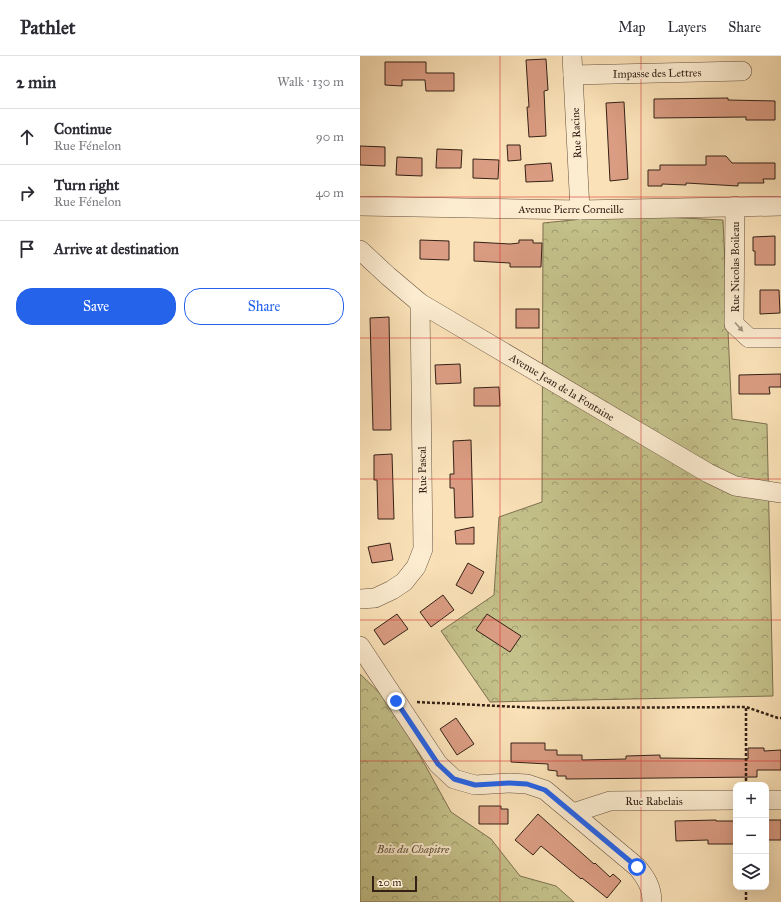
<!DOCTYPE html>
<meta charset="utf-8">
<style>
:root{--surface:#fff;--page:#f2f2f3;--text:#2b2b33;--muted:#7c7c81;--line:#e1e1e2;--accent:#2563eb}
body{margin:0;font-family:"IM FELL Great Primer",serif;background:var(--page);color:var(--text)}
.controls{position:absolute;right:12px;bottom:12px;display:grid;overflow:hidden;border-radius:8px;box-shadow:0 4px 16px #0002}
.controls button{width:36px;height:36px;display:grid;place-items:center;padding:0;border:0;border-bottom:1px solid var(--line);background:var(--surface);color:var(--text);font:20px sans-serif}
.scale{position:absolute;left:12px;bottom:10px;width:45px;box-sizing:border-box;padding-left:4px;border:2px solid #342116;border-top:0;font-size:11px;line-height:14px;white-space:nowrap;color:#342116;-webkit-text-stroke:3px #fcecd0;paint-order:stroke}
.stop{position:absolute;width:12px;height:12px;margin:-9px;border:3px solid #2563eb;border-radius:50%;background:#fff}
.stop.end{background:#2563eb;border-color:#fff;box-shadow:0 1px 4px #0008}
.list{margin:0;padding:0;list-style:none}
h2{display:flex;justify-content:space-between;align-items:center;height:52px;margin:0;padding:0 16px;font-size:17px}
h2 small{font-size:13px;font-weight:400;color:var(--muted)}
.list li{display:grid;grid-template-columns:26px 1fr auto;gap:12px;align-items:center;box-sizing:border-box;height:56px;padding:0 16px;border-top:1px solid var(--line)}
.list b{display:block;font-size:15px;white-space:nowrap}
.list p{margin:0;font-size:13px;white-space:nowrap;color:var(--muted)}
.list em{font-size:13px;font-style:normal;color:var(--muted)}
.actions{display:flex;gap:8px;padding:12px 16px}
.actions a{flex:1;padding:9px 0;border:1px solid var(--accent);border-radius:16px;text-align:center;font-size:14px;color:var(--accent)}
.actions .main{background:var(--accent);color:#fff}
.icon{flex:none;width:22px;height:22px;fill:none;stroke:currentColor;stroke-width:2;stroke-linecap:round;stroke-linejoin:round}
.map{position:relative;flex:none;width:421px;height:846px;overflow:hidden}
header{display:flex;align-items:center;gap:24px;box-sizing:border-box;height:56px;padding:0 20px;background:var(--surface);border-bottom:1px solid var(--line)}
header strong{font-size:19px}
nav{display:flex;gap:22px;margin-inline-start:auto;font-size:14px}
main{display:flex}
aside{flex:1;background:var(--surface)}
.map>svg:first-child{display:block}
.forest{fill:url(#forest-crowns);stroke:#7c7150}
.building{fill:#da9c82;stroke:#342116}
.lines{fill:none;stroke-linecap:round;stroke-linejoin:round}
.minor-casing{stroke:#66513e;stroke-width:20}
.path{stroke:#342116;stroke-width:2.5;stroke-dasharray:3 2;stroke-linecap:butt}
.minor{stroke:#fcecd0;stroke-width:19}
.oneway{fill:#a2917c}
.route{stroke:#2563eb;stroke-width:5}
.grid{fill:none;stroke:#d62828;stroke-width:1;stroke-opacity:0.55}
.labels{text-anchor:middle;stroke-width:4;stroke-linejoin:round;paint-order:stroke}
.street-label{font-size:11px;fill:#342116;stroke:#fcecd0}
.park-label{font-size:11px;font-style:italic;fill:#5f5139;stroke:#fcecd0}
</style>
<header>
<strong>Pathlet</strong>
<nav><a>Map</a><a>Layers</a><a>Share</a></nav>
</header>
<main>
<aside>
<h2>2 min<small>Walk · 130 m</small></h2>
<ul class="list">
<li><svg class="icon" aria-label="ahead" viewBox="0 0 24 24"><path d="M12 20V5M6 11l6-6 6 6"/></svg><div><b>Continue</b><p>Rue Fénelon</p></div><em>90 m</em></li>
<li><svg class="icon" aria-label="right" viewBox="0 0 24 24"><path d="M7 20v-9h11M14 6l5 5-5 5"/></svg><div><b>Turn right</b><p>Rue Fénelon</p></div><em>40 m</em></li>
<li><svg class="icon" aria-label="arrive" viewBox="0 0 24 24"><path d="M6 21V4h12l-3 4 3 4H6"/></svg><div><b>Arrive at destination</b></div></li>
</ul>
<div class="actions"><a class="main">Save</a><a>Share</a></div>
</aside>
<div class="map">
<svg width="421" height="846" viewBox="0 0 421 846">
<defs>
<pattern id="forest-crowns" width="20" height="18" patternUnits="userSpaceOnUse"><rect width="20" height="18" fill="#c4c18a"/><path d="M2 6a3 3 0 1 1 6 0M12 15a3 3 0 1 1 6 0" fill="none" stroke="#a09c70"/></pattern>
</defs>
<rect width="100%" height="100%" fill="#fae1b7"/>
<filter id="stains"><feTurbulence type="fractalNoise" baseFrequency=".005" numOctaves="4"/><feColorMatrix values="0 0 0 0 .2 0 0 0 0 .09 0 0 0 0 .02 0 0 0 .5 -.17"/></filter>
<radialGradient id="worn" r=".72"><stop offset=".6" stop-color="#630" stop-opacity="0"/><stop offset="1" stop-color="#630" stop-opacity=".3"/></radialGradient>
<g class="forest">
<path d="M262,159L363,164L372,363L407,368L413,640L130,646L81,575L134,539L139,461L182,446L183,167Z"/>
<path d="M0,618L32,649L91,756L131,783L160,820L196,830L214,846H0Z"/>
</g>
<g class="building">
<path d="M186,3L188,34L184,35L186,80L169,81L167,51H169L166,4Z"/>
<path d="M25,6H66V17H94V35H66L65,24H42V30L25,29Z"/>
<path d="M368,42V44L415,45V64H386V61L294,62V43Z"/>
<path d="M264,46L268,123L250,125L246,47Z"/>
<path d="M147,89H160L161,104L148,105Z"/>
<path d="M0,90L25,91V110L0,109Z"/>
<path d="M77,93L102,94L101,112H76Z"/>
<path d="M346,100H366L372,107H415V123H403L404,127H378V130L326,127V129L302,128V130H288V114H300V109H346Z"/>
<path d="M37,101L62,102V120L36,119Z"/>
<path d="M113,103L139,104L138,123L113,122Z"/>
<path d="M191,107L193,125L166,126L165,109Z"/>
<path d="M415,180V209H395V195H393V181Z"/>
<path d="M60,184L89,185V204L60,203Z"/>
<path d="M159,184H173V187H182L181,211H150V207L114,205V186L150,188L159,187Z"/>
<path d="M400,234H419L420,257L400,258Z"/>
<rect x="156" y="253" width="23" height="19"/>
<path d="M29,261L31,374H13L10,262Z"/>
<path d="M100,308L101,327L76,328L75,309Z"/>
<path d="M421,318V331H409L410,338H379V319Z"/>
<path d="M139,331L140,350H114V332Z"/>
<path d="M111,384L113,461L95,462L94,432H90V418H94L93,385Z"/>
<path d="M32,398L34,463H18L17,424H14V399Z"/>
<path d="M114,471V488H96L95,475Z"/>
<path d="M30,487L33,504L12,507L8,491Z"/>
<path d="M108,507L124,516L112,538L96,529Z"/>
<path d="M83,539L94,554L71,571L60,556Z"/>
<path d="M37,558L48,573L24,589L14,574Z"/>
<path d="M127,558L161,580L150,596L116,574Z"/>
<path d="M96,662L114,688L97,699L80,673Z"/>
<path d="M151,687H185V694H197V699H222V704L266,703V700L300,699V702L388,703V692H404V695L421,694V714H397V721L206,723V720H197V715L188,714V708L151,706Z"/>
<path d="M119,750H141V753H148V768H119Z"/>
<path d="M178,758L234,808L235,807L250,821L253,818L261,825L247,842L222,822L221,823L181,790L173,799L155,784Z"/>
<path d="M356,764V765H376V788H348V784L316,785L315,765Z"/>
<rect x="406" y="764" width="15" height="20"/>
</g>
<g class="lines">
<defs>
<g id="minor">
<path d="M212,0L220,154"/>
<path d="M213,19L382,15"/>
<path d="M0,150L220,154L421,150"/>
<path d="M375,150L374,268L389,282H421"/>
<path d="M0,194L28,220L60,247L348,417L375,430L421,437"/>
<path d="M0,543L15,542L32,534L44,526L56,511L63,493L60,247"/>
<path d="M0,590L78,708L94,723L115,729L149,727L167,728L185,734L277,811C286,822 292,831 292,846"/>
<path d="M406,744H421"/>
<path d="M213,757L250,745L376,744"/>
</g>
</defs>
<use href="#minor" class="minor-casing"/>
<g class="path">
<path d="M57,646L180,652L386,651L418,662H421"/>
<path d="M386,652V729"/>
<path d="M386,831V846"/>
</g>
<use href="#minor" class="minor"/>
</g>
<defs><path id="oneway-solid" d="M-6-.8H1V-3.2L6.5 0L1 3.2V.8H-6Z"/></defs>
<use class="oneway" href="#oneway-solid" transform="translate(379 271) rotate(48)"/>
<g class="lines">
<path class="route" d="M36,645L78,708L94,723L115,729L149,727L167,728L185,734L277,811"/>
</g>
<path class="grid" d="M140,0V846M281,0V846M0,141H421M0,282H421M0,423H421M0,564H421M0,705H421"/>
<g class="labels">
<g class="street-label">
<text transform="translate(297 17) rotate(-1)" y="4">Impasse des Lettres</text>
<text transform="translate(216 77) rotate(-93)" y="4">Rue Racine</text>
<text x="211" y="157">Avenue Pierre Corneille</text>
<text transform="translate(375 211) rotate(-90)" y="4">Rue Nicolas Boileau</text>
<text transform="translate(202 331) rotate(31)" y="4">Avenue Jean de la Fontaine</text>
<text transform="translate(62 414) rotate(-91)" y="4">Rue Pascal</text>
<text x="294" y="749">Rue Rabelais</text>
</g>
<g class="park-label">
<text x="53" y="797">Bois du Chapitre</text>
</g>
</g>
<rect width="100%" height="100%" filter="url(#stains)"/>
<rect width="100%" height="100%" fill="url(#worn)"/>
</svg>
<div class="controls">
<button>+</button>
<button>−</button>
<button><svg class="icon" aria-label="layers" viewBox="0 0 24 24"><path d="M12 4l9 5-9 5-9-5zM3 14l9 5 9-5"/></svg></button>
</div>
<div class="scale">20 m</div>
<div class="stop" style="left:277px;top:811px"></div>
<div class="stop end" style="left:36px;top:645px"></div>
</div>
</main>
